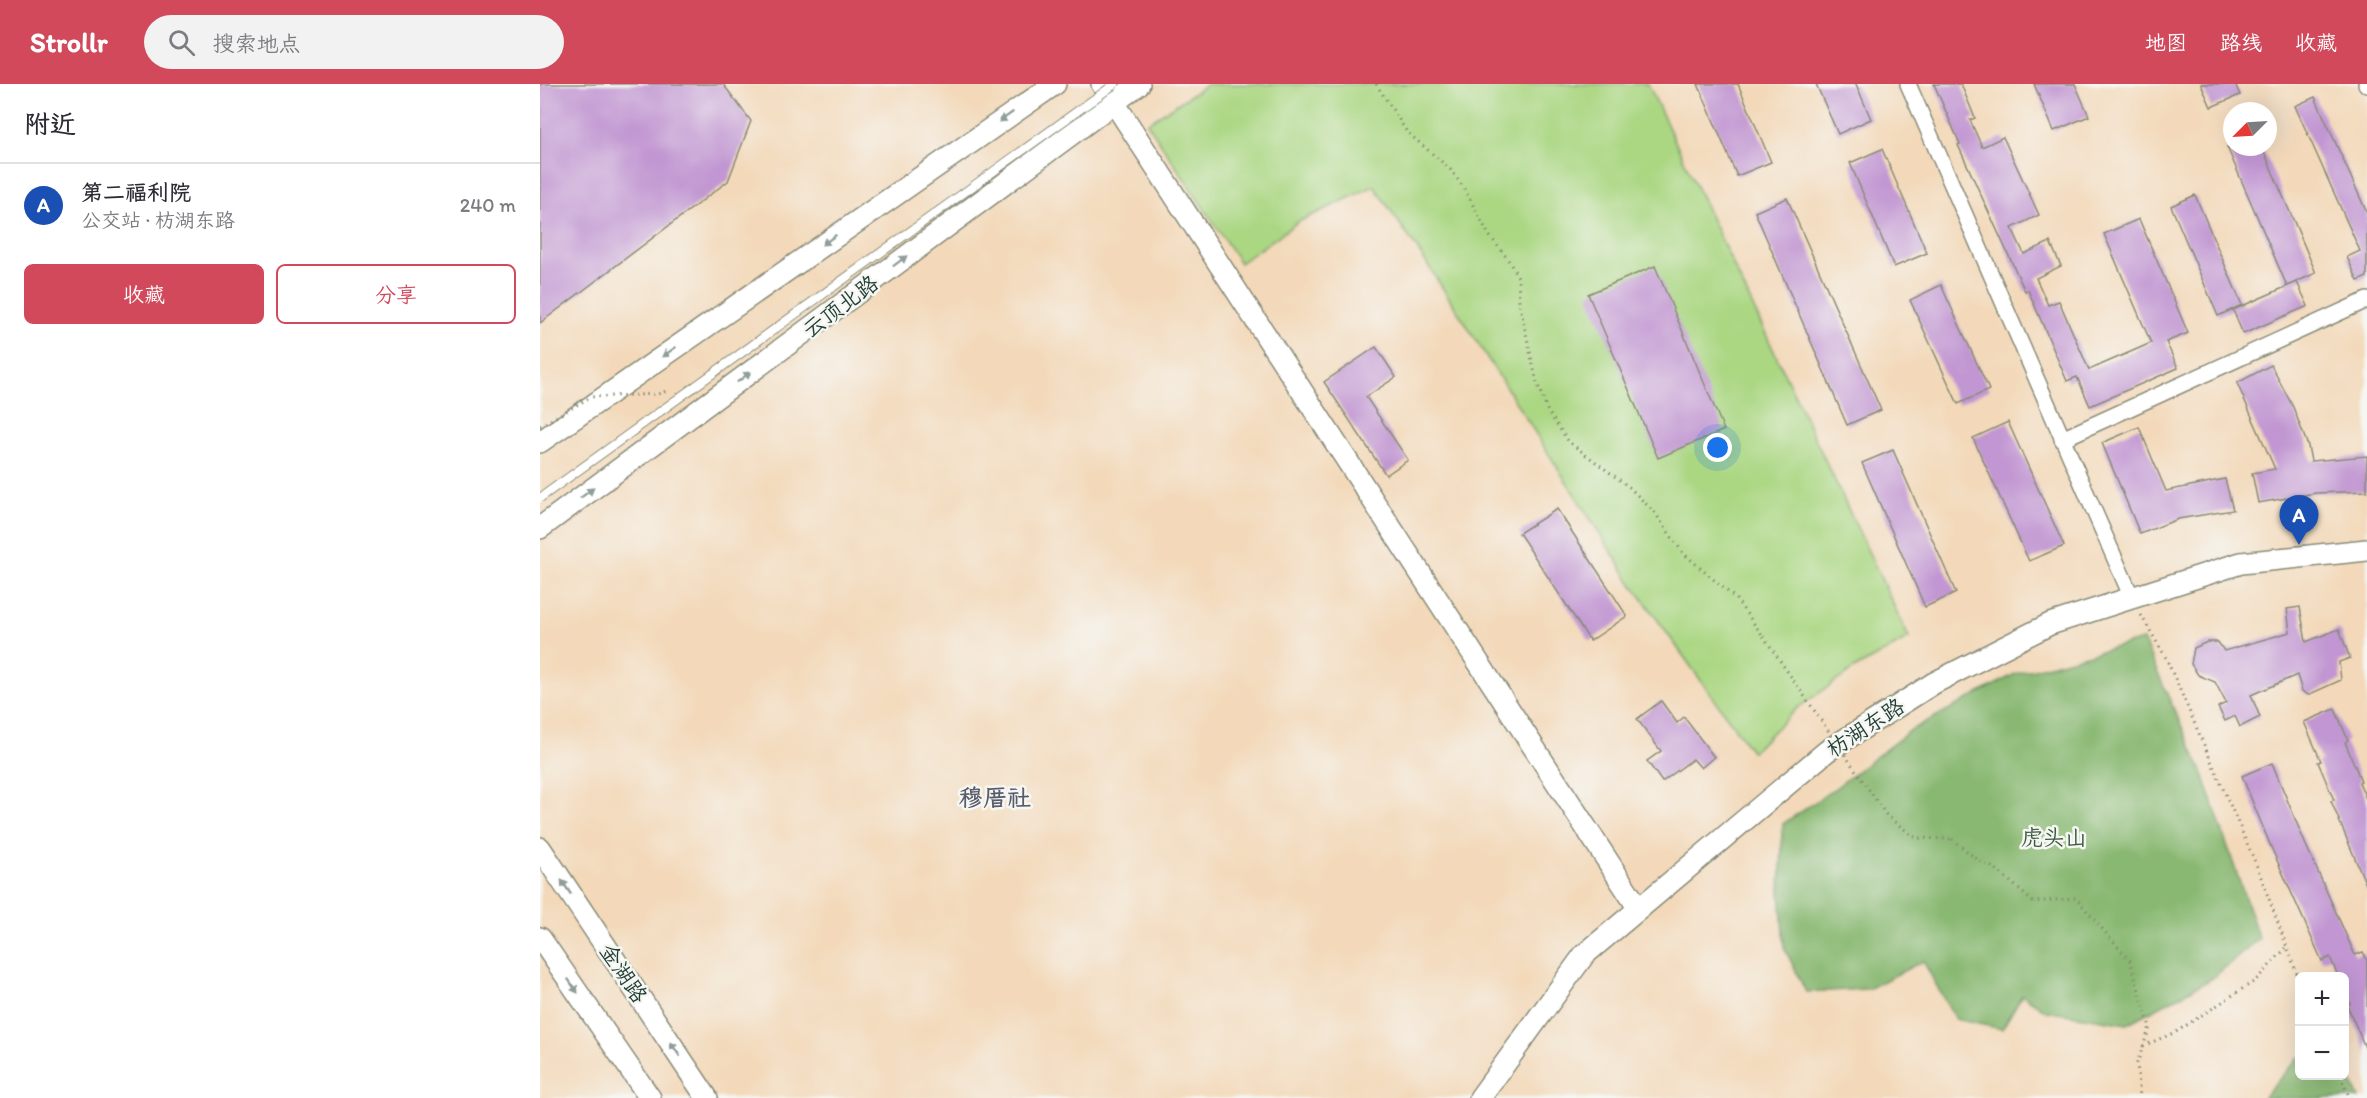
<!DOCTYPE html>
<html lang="zh">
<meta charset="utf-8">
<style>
:root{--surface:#fff;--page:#f2f2f3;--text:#2b2b33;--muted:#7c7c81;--line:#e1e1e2;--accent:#d1495b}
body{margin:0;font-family:Itim,"LXGW WenKai TC",sans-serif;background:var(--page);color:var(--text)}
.controls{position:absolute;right:18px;bottom:18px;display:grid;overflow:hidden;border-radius:9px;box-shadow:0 6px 24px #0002}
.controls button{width:54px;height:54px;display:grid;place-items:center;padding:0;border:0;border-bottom:2px solid var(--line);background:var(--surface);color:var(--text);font:30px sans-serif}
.compass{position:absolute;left:1683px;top:18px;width:54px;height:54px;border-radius:50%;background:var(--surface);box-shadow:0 6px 24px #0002;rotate:246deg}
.you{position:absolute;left:1178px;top:364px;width:21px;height:21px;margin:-15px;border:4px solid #fff;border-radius:50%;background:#1a73e8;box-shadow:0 0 0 9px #1a73e833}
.badge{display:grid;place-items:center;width:39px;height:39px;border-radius:50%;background:var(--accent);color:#fff;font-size:20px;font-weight:700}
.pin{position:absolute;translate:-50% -50px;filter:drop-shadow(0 2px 3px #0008)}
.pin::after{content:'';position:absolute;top:32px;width:21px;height:18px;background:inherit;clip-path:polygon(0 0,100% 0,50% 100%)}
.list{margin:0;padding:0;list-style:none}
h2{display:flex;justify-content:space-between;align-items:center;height:78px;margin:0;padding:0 24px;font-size:26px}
h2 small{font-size:20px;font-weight:400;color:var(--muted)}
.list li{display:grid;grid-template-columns:39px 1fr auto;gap:18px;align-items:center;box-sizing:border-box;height:84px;padding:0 24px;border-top:2px solid var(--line)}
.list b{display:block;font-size:22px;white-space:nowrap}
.list p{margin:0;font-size:20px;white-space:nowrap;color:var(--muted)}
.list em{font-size:20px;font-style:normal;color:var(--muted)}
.actions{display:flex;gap:12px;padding:18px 24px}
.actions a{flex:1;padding:14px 0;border:2px solid var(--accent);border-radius:9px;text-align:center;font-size:21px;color:var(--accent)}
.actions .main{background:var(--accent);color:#fff}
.icon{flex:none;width:33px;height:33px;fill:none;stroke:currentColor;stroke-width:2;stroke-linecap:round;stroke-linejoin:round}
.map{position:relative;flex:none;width:1827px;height:1014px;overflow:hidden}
header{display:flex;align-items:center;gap:36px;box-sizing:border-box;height:84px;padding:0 30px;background:var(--accent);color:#fff}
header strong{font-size:28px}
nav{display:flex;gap:33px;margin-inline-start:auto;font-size:21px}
.search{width:420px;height:54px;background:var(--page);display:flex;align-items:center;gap:15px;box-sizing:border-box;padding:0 21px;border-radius:33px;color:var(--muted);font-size:22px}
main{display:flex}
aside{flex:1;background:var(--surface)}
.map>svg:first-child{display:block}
.green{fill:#abd783;stroke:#658a5c;stroke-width:1.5}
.forest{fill:#88b871;stroke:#547a52;stroke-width:1.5}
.building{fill:#c196d2}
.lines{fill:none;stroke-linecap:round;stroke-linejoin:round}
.street-casing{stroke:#898b77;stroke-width:18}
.secondary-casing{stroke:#898b77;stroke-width:24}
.path{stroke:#898b77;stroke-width:3;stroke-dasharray:1.5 4.5;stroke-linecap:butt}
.street{stroke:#fff;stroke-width:15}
.secondary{stroke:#fff;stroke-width:21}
.lane-bridge-casing{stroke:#898b77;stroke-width:10;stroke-linecap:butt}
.path-bridge{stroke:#898b77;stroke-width:3;stroke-dasharray:1.5 4.5;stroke-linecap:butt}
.lane-bridge{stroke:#fff;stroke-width:8}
.oneway{fill:#8f9e9a}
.labels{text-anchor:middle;stroke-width:5;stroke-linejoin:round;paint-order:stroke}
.street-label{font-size:22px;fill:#1f3d34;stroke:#f6f6f2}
.park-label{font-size:22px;fill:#3b5c44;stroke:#f6f6f2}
.neighbourhood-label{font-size:24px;font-weight:bold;fill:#585c6b;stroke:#f6f6f2}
</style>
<header>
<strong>Strollr</strong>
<div class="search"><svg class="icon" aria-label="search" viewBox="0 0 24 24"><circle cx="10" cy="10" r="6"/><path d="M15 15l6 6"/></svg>搜索地点</div>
<nav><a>地图</a><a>路线</a><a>收藏</a></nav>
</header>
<main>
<aside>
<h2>附近<small></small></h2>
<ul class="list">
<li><span class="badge" style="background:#1a4fb4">A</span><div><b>第二福利院</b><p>公交站 · 枋湖东路</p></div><em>240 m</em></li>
</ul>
<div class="actions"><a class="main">收藏</a><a>分享</a></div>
</aside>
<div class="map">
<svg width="1827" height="1014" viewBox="0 0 1827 1014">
<rect width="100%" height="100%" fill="#f6f6f2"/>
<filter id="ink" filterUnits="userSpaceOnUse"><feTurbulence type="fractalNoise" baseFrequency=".0167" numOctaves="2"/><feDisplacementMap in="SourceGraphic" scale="12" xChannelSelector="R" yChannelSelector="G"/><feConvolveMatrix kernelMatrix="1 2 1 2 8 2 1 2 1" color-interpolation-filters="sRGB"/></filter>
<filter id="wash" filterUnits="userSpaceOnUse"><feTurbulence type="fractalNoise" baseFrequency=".008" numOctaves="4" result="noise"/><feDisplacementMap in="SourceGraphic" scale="24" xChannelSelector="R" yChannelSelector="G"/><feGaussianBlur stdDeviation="1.35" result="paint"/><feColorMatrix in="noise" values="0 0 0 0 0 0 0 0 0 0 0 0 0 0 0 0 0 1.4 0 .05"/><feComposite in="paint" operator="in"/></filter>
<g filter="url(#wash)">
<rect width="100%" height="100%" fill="#f3d9ba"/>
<path class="green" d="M668,0H1108L1369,554L1314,585L1256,625L1212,668L1092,500L884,175L834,102L758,138L700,179L607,39Z"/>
<g class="forest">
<path d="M1603,556L1663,690L1719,855L1671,895L1587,940L1506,927L1482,911L1462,945L1415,935L1383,877L1328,905L1266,908L1244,863L1240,807L1243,740L1294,705L1371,646L1475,590Z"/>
<path d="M1759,973L1760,992H1804L1805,984L1819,1014H1723Z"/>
</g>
<g id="blocks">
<g class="building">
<path d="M0,0H183L211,37L188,97L0,239Z"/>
<path d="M1158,0H1198L1231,78L1197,92Z"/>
<path d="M1276,0H1316L1331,35L1298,50Z"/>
<path d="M1394,0H1421L1435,34L1430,36L1442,63L1463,53L1499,131L1472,144L1484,170L1510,158L1521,182L1496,194L1508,221L1519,217L1549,286L1611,259L1564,150L1599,135L1648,249L1626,258L1638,284L1550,322L1537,293L1527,297L1488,206L1485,207L1418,61L1420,60Z"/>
<path d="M1494,0H1535L1549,32L1514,47Z"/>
<path d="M1661,0H1695L1700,11L1671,23Z"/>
<path d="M1775,13L1827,129V193L1818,197L1807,173L1820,167L1755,22Z"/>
<path d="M1687,63H1722L1776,189L1747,202Z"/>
<path d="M1342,65L1387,169L1354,183L1310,79Z"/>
<path d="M1655,111L1702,221L1678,232L1631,122Z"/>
<path d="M1247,114L1341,326L1307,341L1215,128Z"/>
<path d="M1115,182L1184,346L1118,374L1048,210Z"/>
<path d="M1757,198L1768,222L1703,250L1693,226Z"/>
<path d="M1401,201L1449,306L1418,320L1370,216Z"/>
<path d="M836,263L856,293L826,313L868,376L846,391L784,298Z"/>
<path d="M1731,281L1753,323L1768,362L1771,377L1827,372V407L1776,409L1718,419L1712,389L1735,385L1697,299Z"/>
<path d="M1468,338L1524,462L1489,477L1433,354Z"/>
<path d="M1599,343L1626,407L1685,395L1693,426L1638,435L1600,450L1562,359Z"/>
<path d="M1353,366L1416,509L1385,523L1322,379Z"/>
<path d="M1017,425L1087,532L1050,557L979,449Z"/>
<path d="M1760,523L1766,558L1799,545L1810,574L1799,578L1801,596L1768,611L1762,607L1757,591L1711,611L1720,633L1700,643L1695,632L1685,637L1678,623L1686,619L1675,598L1658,591L1651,580L1654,564L1667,558H1678L1684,567L1750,548L1747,525Z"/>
<path d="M1121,617L1137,639L1144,633L1174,673L1161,684L1153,675L1122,698L1107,677L1121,667L1097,635Z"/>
<path d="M1795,625L1808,656L1805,658L1821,697L1819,698L1827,717V803L1791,717L1794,716L1778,678L1781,677L1764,638Z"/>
<path d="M1732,679L1765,759L1815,871L1823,868L1827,876V968L1807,921L1810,920L1804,907V892H1798L1790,873L1782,877L1731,763L1702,692Z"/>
</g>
</g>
</g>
<g filter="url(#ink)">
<use href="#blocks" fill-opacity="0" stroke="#898b77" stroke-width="1.5"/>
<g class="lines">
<defs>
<g id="street">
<path d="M1368,0L1592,514"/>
<path d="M1826,0L1827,1"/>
<path d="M1522,355L1827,216"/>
</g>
<g id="secondary">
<path d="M562,0L1099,825"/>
<path d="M0,358L515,0"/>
<path d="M0,444L599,0"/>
<path d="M0,764L167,1014"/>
<path d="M0,854L110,1014"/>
<path d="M940,1014L1044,871L1287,667L1394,599L1510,540L1701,479L1827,466"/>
</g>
</defs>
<use href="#street" class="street-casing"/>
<use href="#secondary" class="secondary-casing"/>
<g class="path">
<path d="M836,0L867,48L910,85L924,104L949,151L967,174L978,193L979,218L997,299L1008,328L1029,358L1089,403L1115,429L1143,469L1195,514L1223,552"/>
<path d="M1601,531L1626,574L1716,780L1760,898"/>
<path d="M1412,755L1439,777L1456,785L1493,818L1536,814L1590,877L1610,943L1597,979L1600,1014"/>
<path d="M1603,962L1636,948L1716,896L1746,864"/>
<path d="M1800,992L1810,1014"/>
</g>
<use href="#street" class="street"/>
<use href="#secondary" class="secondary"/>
<defs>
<path id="lane-bridge" d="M0,414L575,0"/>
</defs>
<use href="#lane-bridge" class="lane-bridge-casing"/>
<g class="path-bridge">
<path d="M0,342L51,313L118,310L127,307"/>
<path d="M1223,552L1347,732L1376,754L1412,755"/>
</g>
<use href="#lane-bridge" class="lane-bridge"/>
</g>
<defs><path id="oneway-solid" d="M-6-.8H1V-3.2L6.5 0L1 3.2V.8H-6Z" transform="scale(1.5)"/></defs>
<g class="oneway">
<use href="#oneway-solid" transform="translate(466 33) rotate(145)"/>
<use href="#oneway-solid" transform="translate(289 156) rotate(145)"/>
<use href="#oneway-solid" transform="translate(360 177) rotate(-37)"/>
<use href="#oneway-solid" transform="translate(129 268) rotate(145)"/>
<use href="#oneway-solid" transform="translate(204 293) rotate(-37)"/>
<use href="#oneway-solid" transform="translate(47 409) rotate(-37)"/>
<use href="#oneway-solid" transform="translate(26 803) rotate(-124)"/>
<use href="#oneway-solid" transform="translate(33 902) rotate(55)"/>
<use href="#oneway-solid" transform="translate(135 965) rotate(-124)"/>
</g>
</g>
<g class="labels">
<g class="street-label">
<text transform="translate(300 222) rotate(-37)" y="8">云顶北路</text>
<text transform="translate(1325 643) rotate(-33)" y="8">枋湖东路</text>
<text transform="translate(84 889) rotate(56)" y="8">金湖路</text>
</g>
<g class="park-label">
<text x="1514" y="761">虎头山</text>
</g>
<g class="neighbourhood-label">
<text x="455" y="722">穆厝社</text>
</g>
</g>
</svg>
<div class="controls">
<button>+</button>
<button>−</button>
</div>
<svg class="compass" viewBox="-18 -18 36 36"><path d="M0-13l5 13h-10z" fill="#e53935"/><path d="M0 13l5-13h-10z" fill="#7c7c81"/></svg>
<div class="you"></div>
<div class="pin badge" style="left:1759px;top:461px;background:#1a4fb4">A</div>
</div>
</main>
